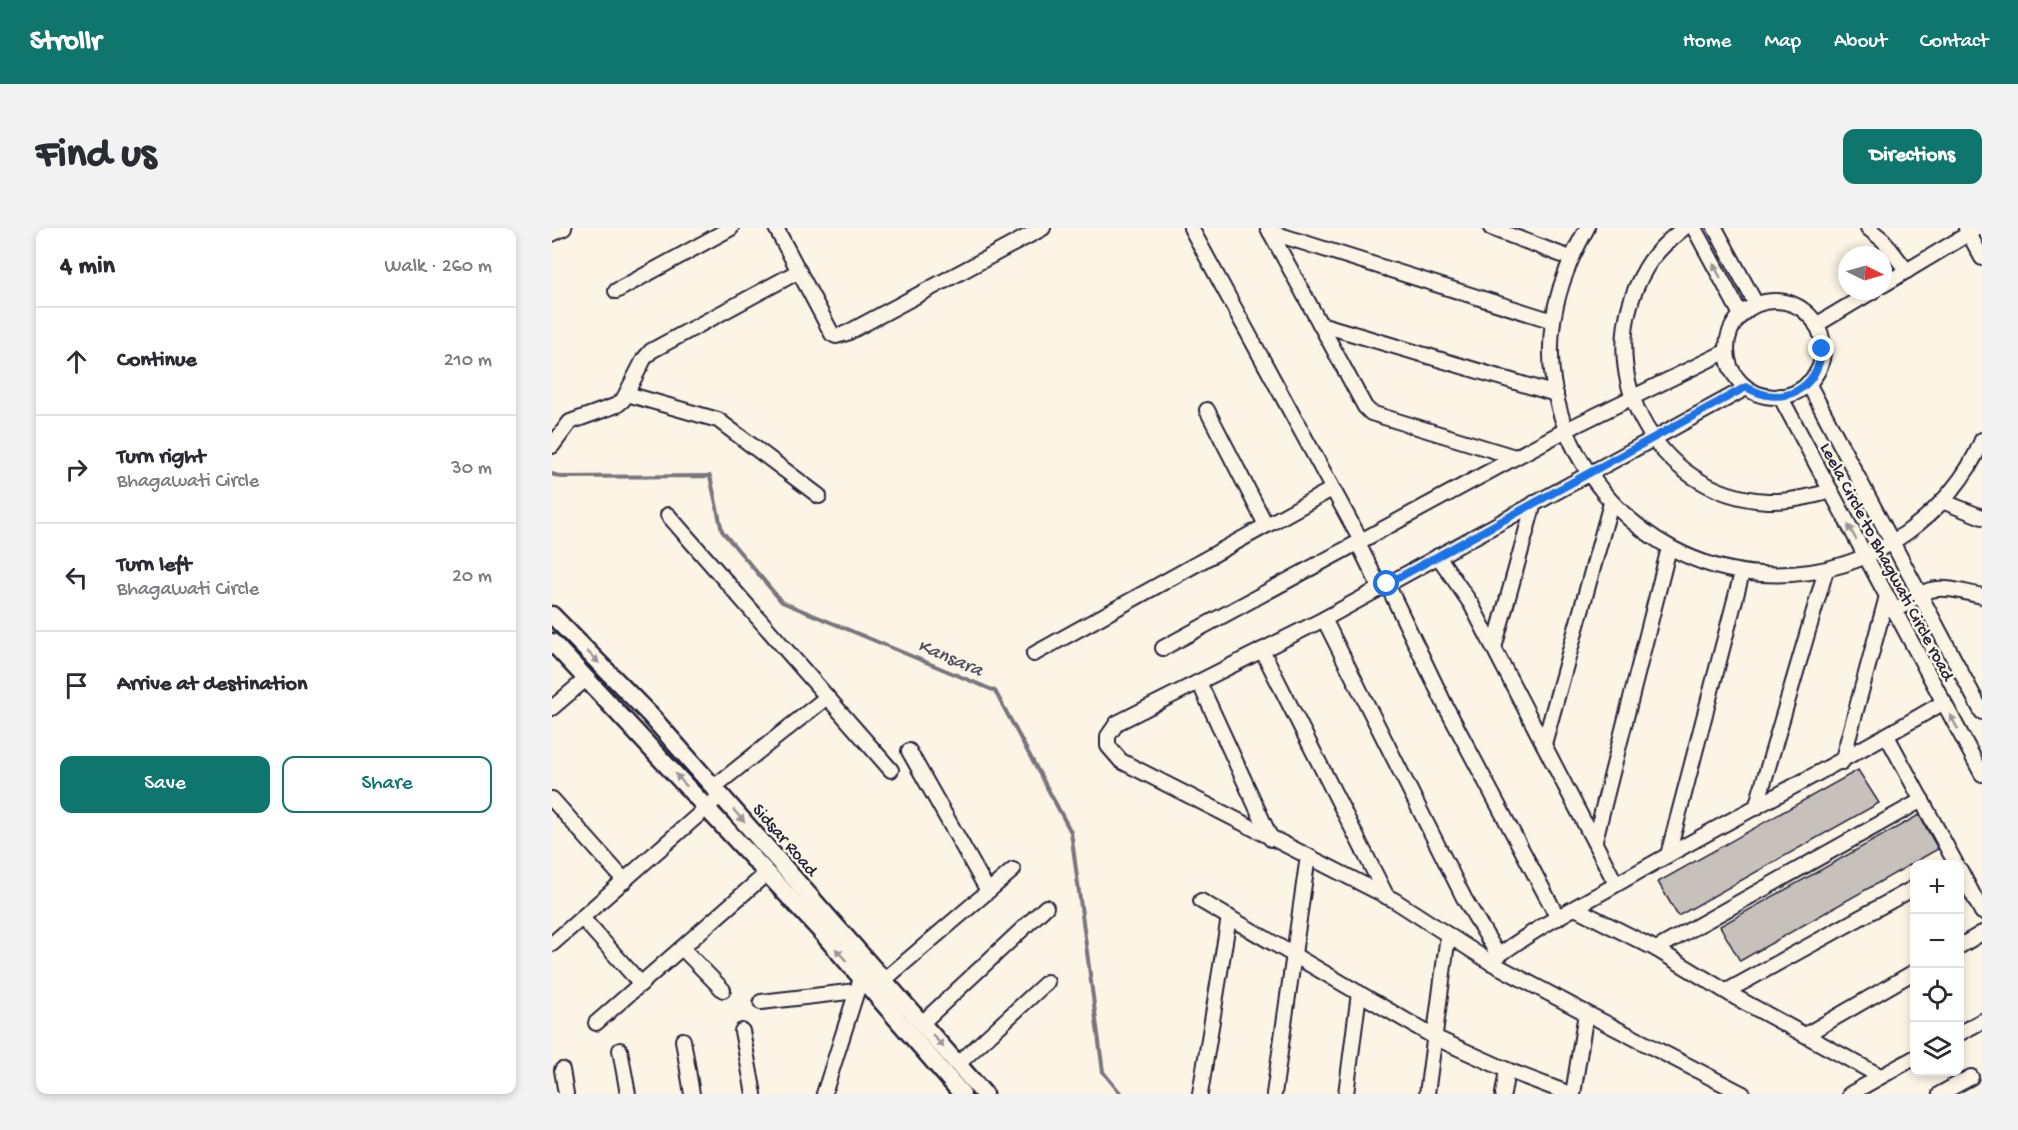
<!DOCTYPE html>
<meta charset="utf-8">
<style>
:root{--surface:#fff;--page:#f2f2f3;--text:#2b2b33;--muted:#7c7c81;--line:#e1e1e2;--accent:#0f766e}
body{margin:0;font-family:"Gochi Hand",sans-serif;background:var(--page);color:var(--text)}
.controls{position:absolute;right:18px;bottom:18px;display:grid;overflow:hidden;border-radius:12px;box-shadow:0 3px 9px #0003}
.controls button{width:54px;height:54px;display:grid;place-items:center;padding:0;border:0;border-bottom:2px solid var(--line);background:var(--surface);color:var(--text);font:30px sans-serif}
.compass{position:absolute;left:1286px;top:18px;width:54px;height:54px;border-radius:50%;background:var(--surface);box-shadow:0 3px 9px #0003;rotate:95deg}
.stop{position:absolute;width:18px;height:18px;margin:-14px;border:4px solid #1a73e8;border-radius:50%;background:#fff}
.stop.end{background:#1a73e8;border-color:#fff;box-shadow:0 2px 6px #0008}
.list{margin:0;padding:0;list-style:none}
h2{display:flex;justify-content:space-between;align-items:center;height:78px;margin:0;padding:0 24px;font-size:26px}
h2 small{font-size:20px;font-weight:400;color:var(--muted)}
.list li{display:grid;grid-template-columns:39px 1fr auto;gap:18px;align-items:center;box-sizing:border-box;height:108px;padding:0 24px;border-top:2px solid var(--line)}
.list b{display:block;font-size:22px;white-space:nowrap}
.list p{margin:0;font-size:20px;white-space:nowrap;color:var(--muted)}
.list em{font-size:20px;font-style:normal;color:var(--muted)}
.actions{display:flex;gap:12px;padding:18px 24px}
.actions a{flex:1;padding:14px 0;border:2px solid var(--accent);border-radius:12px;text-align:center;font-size:21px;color:var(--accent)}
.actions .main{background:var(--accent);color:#fff}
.icon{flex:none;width:33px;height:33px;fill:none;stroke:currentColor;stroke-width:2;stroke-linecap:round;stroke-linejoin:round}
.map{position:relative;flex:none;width:1430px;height:866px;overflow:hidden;border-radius:12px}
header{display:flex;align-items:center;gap:36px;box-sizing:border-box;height:84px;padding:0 30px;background:var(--accent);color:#fff}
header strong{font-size:28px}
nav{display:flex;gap:33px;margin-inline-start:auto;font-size:21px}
.intro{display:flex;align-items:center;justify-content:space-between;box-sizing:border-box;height:144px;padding:0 36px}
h1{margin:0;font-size:42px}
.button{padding:15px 27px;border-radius:12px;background:var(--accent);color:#fff;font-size:21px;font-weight:700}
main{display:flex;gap:36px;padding:0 36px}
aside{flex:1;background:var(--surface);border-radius:12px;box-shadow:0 3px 9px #0003}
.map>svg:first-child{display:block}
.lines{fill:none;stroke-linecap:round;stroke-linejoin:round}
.stream{stroke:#78757e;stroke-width:4}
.building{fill:#c6c1bb;stroke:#22223b;stroke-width:1.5}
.minor-casing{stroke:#22223b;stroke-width:18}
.major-casing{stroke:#22223b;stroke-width:21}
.minor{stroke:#fcf5e5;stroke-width:14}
.major{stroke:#fcf5e5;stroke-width:16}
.oneway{fill:#9a9698}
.route{stroke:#1a73e8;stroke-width:8}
.labels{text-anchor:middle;stroke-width:5;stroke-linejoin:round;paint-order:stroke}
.street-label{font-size:18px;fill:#22223b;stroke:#fcf5e5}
.water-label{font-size:20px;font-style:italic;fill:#545362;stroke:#fcf5e5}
</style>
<header>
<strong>Strollr</strong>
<nav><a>Home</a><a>Map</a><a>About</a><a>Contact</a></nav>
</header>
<div class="intro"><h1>Find us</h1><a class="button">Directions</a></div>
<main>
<aside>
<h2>4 min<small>Walk · 260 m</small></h2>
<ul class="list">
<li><svg class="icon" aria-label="ahead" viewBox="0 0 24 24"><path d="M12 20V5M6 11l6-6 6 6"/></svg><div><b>Continue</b></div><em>210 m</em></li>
<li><svg class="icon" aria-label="right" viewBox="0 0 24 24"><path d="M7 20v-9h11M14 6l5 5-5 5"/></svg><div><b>Turn right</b><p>Bhagawati Circle</p></div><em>30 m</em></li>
<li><svg class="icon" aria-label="left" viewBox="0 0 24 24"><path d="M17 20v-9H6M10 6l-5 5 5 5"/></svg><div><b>Turn left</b><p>Bhagawati Circle</p></div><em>20 m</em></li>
<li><svg class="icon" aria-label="arrive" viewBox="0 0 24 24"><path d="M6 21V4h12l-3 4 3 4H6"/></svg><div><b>Arrive at destination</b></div></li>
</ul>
<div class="actions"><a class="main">Save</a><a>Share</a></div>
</aside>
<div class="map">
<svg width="1430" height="866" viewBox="0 0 1430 866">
<rect width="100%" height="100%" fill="#fcf5e5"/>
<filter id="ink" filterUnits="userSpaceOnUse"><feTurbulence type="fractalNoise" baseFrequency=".0167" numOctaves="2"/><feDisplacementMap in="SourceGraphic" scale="12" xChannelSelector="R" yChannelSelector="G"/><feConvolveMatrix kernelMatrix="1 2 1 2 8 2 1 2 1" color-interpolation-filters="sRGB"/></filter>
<g filter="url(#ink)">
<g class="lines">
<path class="stream" d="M0,246L9,249L158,248L170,303L230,374L443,463L519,604L551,844L569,866"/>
</g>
<g class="building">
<path d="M1306,542L1327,575L1126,688L1106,654Z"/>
<path d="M1367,587L1386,621L1188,733L1168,698Z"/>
</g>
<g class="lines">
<defs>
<g id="minor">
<path d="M224,0L280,106L284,108L295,105L491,0"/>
<path d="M639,0L809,313"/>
<path d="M716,0L813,179L819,185L963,229"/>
<path d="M939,0L1018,30"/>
<path d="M1035,0C1018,30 1006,59 1001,93C983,219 1083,338 1209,346C1261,349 1311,336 1354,305C1386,282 1416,249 1430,212"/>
<path d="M1132,0C1117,12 1104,23 1094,40C1036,138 1100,267 1216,273C1237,274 1258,269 1279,263"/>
<path d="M1142,0L1189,87"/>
<path d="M1163,0L1204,76"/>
<path d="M1316,0L1331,12L1355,43"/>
<path d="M1414,0L1430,30"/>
<path d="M718,4L1001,93"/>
<path d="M0,6L12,0"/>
<path d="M1331,57L1426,0"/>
<path d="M64,63L179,0"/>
<circle cx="1223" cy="121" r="48"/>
<path d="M768,96L1004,166"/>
<path d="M1264,97L1321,63"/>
<path d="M1256,155L1430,484"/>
<path d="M75,166L166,192L267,268"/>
<path d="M1228,168L1430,546"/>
<path d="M655,182L714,297"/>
<path d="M0,218L18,194L65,177L71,172L92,131L99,123L247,43"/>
<path d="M1390,273L1430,289"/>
<path d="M116,287L339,542"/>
<path d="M806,315L828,360"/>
<path d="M886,328L919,376L1064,656"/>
<path d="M835,356L894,479L1006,690"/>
<path d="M1343,384C1380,354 1386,358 1430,368"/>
<path d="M772,391L912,670L946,727"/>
<path d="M611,420L1014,202L1175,123"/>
<path d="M942,420L982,275"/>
<path d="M710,422L835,669"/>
<path d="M482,426L780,261"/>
<path d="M647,454L719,611"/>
<path d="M0,480L34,451"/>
<path d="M1335,508L1404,636"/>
<path d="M992,516L1059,275"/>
<path d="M357,523L436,663"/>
<path d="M1290,534L1335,368"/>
<path d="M162,559L275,469"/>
<path d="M0,571L73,653"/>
<path d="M1204,580L1274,342"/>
<path d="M1043,612L1117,320"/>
<path d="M1116,627L1190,345"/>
<path d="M1408,642L1430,684"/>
<path d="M649,673L884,810L955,842"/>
<path d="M1023,680L1104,721L1183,769L1328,848"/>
<path d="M30,690L89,756"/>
<path d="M0,716L169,567"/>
<path d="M1408,718L1430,705"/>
<path d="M130,720L171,762"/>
<path d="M1104,721L1370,572"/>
<path d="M938,734C975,705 1017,683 1058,660C1168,596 1282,539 1392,474"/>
<path d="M324,759L461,642"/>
<path d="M1175,763L1362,660"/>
<path d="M209,774L305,763"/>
<path d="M1034,785L1191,866"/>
<path d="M44,795L215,645"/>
<path d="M370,795L494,679"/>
<path d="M190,803L202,866"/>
<path d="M1408,805L1430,793"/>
<path d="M1255,806L1362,744"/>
<path d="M131,812L140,866"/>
<path d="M68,822L76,866"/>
<path d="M406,836L495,754"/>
<path d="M10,842L14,866"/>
<path d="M272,866L309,750"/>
<path d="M648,866L677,689"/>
<path d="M722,866L756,628"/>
<path d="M794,866L807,765"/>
<path d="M875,866L896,707"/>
<path d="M951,866L955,842L1018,866"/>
<path d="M1021,866L1034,785L938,734L842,672L569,533L556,518V508L565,495L772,391L1194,160"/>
<path d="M1298,866L1362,830"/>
<path d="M1388,866L1419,849"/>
</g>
<g id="major">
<path d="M0,387L98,487L432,866"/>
<path d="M0,414L266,700L410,866"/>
</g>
</defs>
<use href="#minor" class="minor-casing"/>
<use href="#major" class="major-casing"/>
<use href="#minor" class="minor"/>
<use href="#major" class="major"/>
</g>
<defs><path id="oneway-solid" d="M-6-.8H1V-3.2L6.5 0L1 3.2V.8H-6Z" transform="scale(1.5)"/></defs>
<g class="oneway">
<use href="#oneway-solid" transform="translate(1165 43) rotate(-118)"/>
<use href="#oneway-solid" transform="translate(1300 304) rotate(-118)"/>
<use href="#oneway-solid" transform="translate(41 429) rotate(45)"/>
<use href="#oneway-solid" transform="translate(1402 494) rotate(-118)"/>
<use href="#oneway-solid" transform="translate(129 552) rotate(-133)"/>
<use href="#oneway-solid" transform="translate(187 588) rotate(49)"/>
<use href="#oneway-solid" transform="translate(289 727) rotate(-131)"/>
<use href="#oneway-solid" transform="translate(386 813) rotate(49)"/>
</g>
</g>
<g class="lines" filter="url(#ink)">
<path class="route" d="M835,356L1194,159C1231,180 1265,162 1270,121"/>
</g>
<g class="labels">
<g class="street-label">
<text transform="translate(1336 333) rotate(62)" y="6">Leela Circle to Bhagwati Circle road</text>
<text transform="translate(234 611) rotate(49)" y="6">Sidsar Road</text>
</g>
<g class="water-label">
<text transform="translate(399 428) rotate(23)" y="7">Kansara</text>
</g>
</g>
</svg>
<div class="controls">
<button>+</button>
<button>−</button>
<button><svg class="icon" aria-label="locate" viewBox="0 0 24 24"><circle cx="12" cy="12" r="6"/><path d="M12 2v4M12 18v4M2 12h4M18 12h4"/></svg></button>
<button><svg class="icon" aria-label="layers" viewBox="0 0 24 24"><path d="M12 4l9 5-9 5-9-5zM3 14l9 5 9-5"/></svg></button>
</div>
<svg class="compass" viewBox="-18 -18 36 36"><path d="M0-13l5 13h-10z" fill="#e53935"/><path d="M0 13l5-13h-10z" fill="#7c7c81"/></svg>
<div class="stop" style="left:835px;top:356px"></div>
<div class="stop end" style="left:1270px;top:121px"></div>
</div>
</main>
